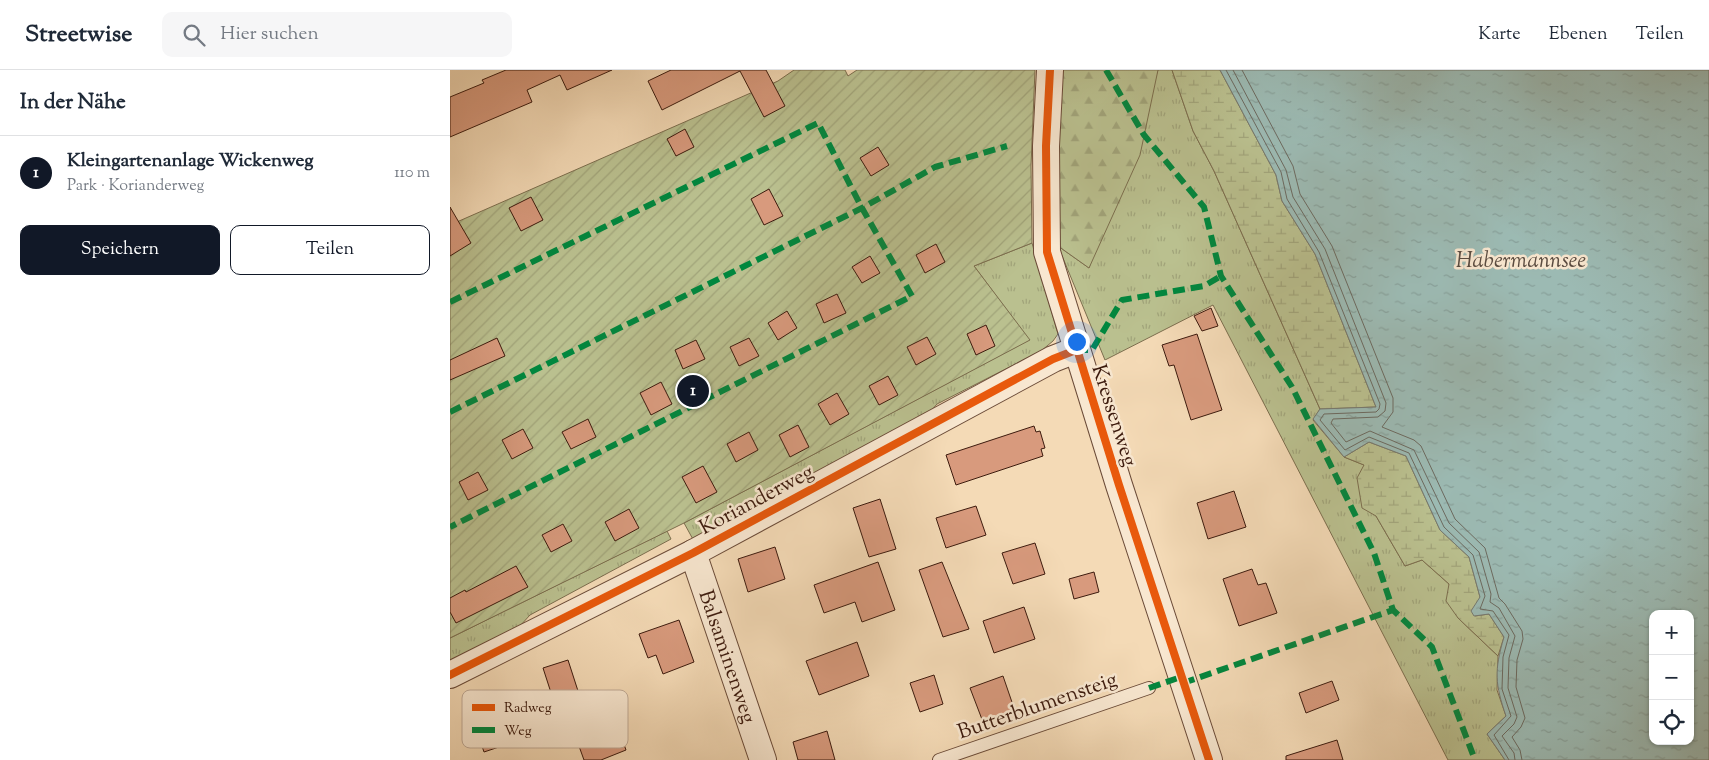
<!DOCTYPE html>
<html lang="de">
<meta charset="utf-8">
<style>
:root{--surface:#fff;--page:#f6f6f7;--text:#1f2937;--muted:#747a83;--line:#e0e1e3;--accent:#111827}
body{margin:0;font-family:"Sorts Mill Goudy",serif;background:var(--page);color:var(--text)}
.controls{position:absolute;right:15px;bottom:15px;display:grid;overflow:hidden;border-radius:10px;box-shadow:0 1px 4px #0004}
.controls button{width:45px;height:45px;display:grid;place-items:center;padding:0;border:0;border-bottom:1px solid var(--line);background:var(--surface);color:var(--text);font:25px sans-serif}
.you{position:absolute;left:626px;top:271px;width:18px;height:18px;margin:-12px;border:4px solid #fff;border-radius:50%;background:#1a73e8;box-shadow:0 0 0 8px #1a73e833}
.badge{display:grid;place-items:center;width:32px;height:32px;border-radius:50%;background:var(--accent);color:#fff;font-size:16px;font-weight:700}
.pin{position:absolute;translate:-50% -50%;border:2px solid #fff;box-shadow:0 1px 5px #0006}
.list{margin:0;padding:0;list-style:none}
h2{display:flex;justify-content:space-between;align-items:center;height:65px;margin:0;padding:0 20px;font-size:21px}
h2 small{font-size:16px;font-weight:400;color:var(--muted)}
.list li{display:grid;grid-template-columns:32px 1fr auto;gap:15px;align-items:center;box-sizing:border-box;height:75px;padding:0 20px;border-top:1px solid var(--line)}
.list b{display:block;font-size:19px;white-space:nowrap}
.list p{margin:0;font-size:16px;white-space:nowrap;color:var(--muted)}
.list em{font-size:16px;font-style:normal;color:var(--muted)}
.actions{display:flex;gap:10px;padding:15px 20px}
.actions a{flex:1;padding:11px 0;border:1px solid var(--accent);border-radius:10px;text-align:center;font-size:18px;color:var(--accent)}
.actions .main{background:var(--accent);color:#fff}
.icon{flex:none;width:28px;height:28px;fill:none;stroke:currentColor;stroke-width:2;stroke-linecap:round;stroke-linejoin:round}
.map{position:relative;flex:none;width:1259px;height:690px;overflow:hidden}
header{display:flex;align-items:center;gap:30px;box-sizing:border-box;height:70px;padding:0 25px;background:var(--surface);border-bottom:1px solid var(--line)}
header strong{font-size:24px}
nav{display:flex;gap:28px;margin-inline-start:auto;font-size:18px}
.search{width:350px;height:45px;background:var(--page);display:flex;align-items:center;gap:12px;box-sizing:border-box;padding:0 18px;border-radius:10px;color:var(--muted);font-size:19px}
main{display:flex}
aside{flex:1;background:var(--surface)}
.map>svg:first-child{display:block}
.grass{fill:url(#grass-tufts);stroke:#7c6e4e}
.forest{fill:url(#forest-firs);stroke:#7c6e4e}
.wetland{fill:url(#wetland-marsh);stroke:#7c6e4e}
.garden{fill:url(#garden-furrows);stroke:#7c6e4e}
.water{fill:url(#water-ripples);stroke:#767a71;fill-rule:evenodd}
.lines{fill:none;stroke-linecap:round;stroke-linejoin:round}
.shore{stroke:#6c6a60;stroke-width:1}
.building{fill:#d89a7d;stroke:#3d1b0e}
.service-casing{stroke:#6b4b38;stroke-width:14}
.minor-casing{stroke:#6b4b38;stroke-width:28}
.service{stroke:#f8e7d0;stroke-width:12}
.minor{stroke:#f8e7d0;stroke-width:26}
.quiet{stroke:#00873e;stroke-width:6;stroke-dasharray:12 6;stroke-linecap:butt}
.cycleway-casing{stroke:#f8e7d0;stroke-width:11}
.cycleway{stroke:#e8590c;stroke-width:8}
.labels{text-anchor:middle;stroke-width:5;stroke-linejoin:round;paint-order:stroke}
.street-label{font-size:21px;fill:#3d1b0e;stroke:#f8e7d0}
.water-label{font-size:22px;font-style:italic;fill:#5a4b40;stroke:#f8e7d0}
.key{fill:#f8e7d0;stroke:#c0aa96;stroke-width:1}
.key-label{font-size:14px;fill:#3d1b0e}
</style>
<header>
<strong>Streetwise</strong>
<div class="search"><svg class="icon" aria-label="search" viewBox="0 0 24 24"><circle cx="10" cy="10" r="6"/><path d="M15 15l6 6"/></svg>Hier suchen</div>
<nav><a>Karte</a><a>Ebenen</a><a>Teilen</a></nav>
</header>
<main>
<aside>
<h2>In der Nähe<small></small></h2>
<ul class="list">
<li><span class="badge">1</span><div><b>Kleingartenanlage Wickenweg</b><p>Park · Korianderweg</p></div><em>110 m</em></li>
</ul>
<div class="actions"><a class="main">Speichern</a><a>Teilen</a></div>
</aside>
<div class="map">
<svg width="1259" height="690" viewBox="0 0 1259 690">
<defs>
<pattern id="grass-tufts" width="24" height="20" patternUnits="userSpaceOnUse" patternTransform="scale(1.25)"><rect width="24" height="20" fill="#bac08f"/><path d="M3 7l-1-3M5 7V3M7 7l1-3M15 17l-1-3M17 17v-4M19 17l1-3" fill="none" stroke="#a1a47a"/></pattern>
<pattern id="forest-firs" width="22" height="20" patternUnits="userSpaceOnUse" patternTransform="scale(1.25)"><rect width="22" height="20" fill="#bac08f"/><path d="M5 1l3.5 6h-7zM16 11l3.5 6h-7z" fill="#a1a47a"/></pattern>
<pattern id="wetland-marsh" width="20" height="14" patternUnits="userSpaceOnUse" patternTransform="scale(1.25)"><rect width="20" height="14" fill="#bac08f"/><path d="M1 5h8M5 5V1M11 12h8M15 12V8" fill="none" stroke="#a1a47a"/></pattern>
<pattern id="garden-furrows" width="10" height="10" patternUnits="userSpaceOnUse" patternTransform="scale(1.25)"><rect width="10" height="10" fill="#bac08f"/><path d="M-1 1l2-2M0 10L10 0M9 11l2-2" fill="none" stroke="#a1a47a"/></pattern>
<pattern id="water-ripples" width="26" height="14" patternUnits="userSpaceOnUse" patternTransform="scale(1.25)"><rect width="26" height="14" fill="#9cbab3"/><path d="M2 4q2-2 4 0t4 0M15 11q2-2 4 0t4 0" fill="none" stroke="#879f99"/></pattern>
</defs>
<rect width="100%" height="100%" fill="#f4dab6"/>
<filter id="stains"><feTurbulence type="fractalNoise" baseFrequency=".004" numOctaves="4"/><feColorMatrix values="0 0 0 0 .2 0 0 0 0 .09 0 0 0 0 .02 0 0 0 .5 -.17"/></filter>
<radialGradient id="worn" r=".72"><stop offset=".6" stop-color="#630" stop-opacity="0"/><stop offset="1" stop-color="#630" stop-opacity=".3"/></radialGradient>
<g class="grass">
<path d="M708,0H722L743,61L764,101L870,339L863,350L894,387L914,395L926,446L955,496L972,490L999,514L1008,548L1048,586L1047,620L1056,646L1037,664L1055,690H998L763,235L655,290L608,176L639,198Z"/>
<path d="M582,173L608,264L603,271L591,281L487,334L473,350L245,473L234,453L579,270L524,196Z"/>
<path d="M217,461L221,469L80,545L59,568L0,597V568Z"/>
</g>
<path class="forest" d="M609,0H708L690,85L639,198L608,176Z"/>
<g class="wetland">
<path d="M722,0H770L826,105L832,131L865,184L926,337L870,339L764,101L743,61Z"/>
<path d="M919,372L956,386L990,460L1019,487L1030,527L1025,546L1039,544L1054,567L1048,586L1008,548L996,531L999,514L972,490L955,496L926,446L912,438L907,408L914,395L894,387Z"/>
</g>
<path class="garden" d="M344,0H395L398,6L407,0H585L581,96L582,173L524,196L580,270L234,453L0,568V155L328,11Z"/>
<path class="water" d="M770,0H1259V690H1055L1037,664L1056,646C1045,614 1044,601 1054,567L1039,544L1024,546L1021,541L1030,527L1019,487L990,460L956,386L919,372L894,387L863,349L870,339L926,337L865,184L832,131L826,105ZM1203,544H1240V671H1203Z"/>
<g class="lines">
<g class="shore">
<path d="M776,0L831,102L837,129L869,182L930,334L929,339L926,342L874,344L870,350L895,380L919,367L959,383L994,457L1023,485L1035,526L1030,539L1043,541L1059,565L1053,587L1052,619L1061,646L1044,665L1059,690"/>
<path d="M783,0L836,100L843,127L875,179L936,333L935,341L928,347L883,349L881,353L896,372L920,361L964,380L999,453L1029,482L1041,524L1040,532L1049,538L1065,566L1059,588L1058,618L1067,647L1064,654L1052,666L1064,683L1065,690"/>
<path d="M792,0L843,96L850,124L882,176L943,328V342L932,357L964,370L971,376L1005,449L1035,478L1049,528L1055,534L1072,561L1073,569L1067,590L1066,617L1075,648L1071,657L1062,667L1070,680L1072,690"/>
</g>
</g>
<g class="building">
<path d="M56,0H162L117,20L110,5L77,20L82,32L0,67V27L34,13L32,10Z"/>
<path d="M221,0H316L335,36L314,47L290,1L212,40L198,11Z"/>
<path d="M235,59L244,77L226,86L217,69Z"/>
<path d="M428,77L439,95L421,106L410,88Z"/>
<path d="M319,119L333,146L314,155L301,129Z"/>
<path d="M81,127L93,150L71,161L59,138Z"/>
<path d="M0,137L21,173L0,186Z"/>
<path d="M486,174L495,192L475,203L466,185Z"/>
<path d="M420,186L430,203L412,213L402,197Z"/>
<path d="M387,224L396,243L374,253L366,234Z"/>
<path d="M761,238L768,256L752,261L744,246Z"/>
<path d="M337,241L347,258L328,270L318,253Z"/>
<path d="M536,255L545,276L526,285L517,264Z"/>
<path d="M747,264L772,340L741,350L724,295L719,296L712,275Z"/>
<path d="M477,267L486,284L466,295L457,277Z"/>
<path d="M47,268L55,286L0,310V290Z"/>
<path d="M299,268L309,286L289,296L280,277Z"/>
<path d="M246,270L255,289L233,299L225,280Z"/>
<path d="M438,306L448,325L429,335L419,316Z"/>
<path d="M211,312L222,334L201,345L190,323Z"/>
<path d="M387,323L399,344L380,355L368,334Z"/>
<path d="M138,349L146,367L121,379L112,362Z"/>
<path d="M348,355L359,377L340,387L329,365Z"/>
<path d="M584,356L586,362L590,361L595,378L591,379L593,386L506,415L496,385Z"/>
<path d="M73,359L83,378L62,389L52,370Z"/>
<path d="M299,362L308,380L286,392L277,374Z"/>
<path d="M253,396L267,422L246,433L232,407Z"/>
<path d="M28,402L38,420L18,430L9,412Z"/>
<path d="M784,421L796,457L758,469L747,433Z"/>
<path d="M430,429L446,479L419,487L403,438Z"/>
<path d="M526,436L536,465L496,478L486,448Z"/>
<path d="M179,439L189,458L165,471L155,452Z"/>
<path d="M113,454L122,471L101,482L92,465Z"/>
<path d="M585,473L595,504L563,514L552,483Z"/>
<path d="M325,477L335,509L298,522L288,489Z"/>
<path d="M428,492L445,540L412,552L405,532L374,543L364,515Z"/>
<path d="M492,492L519,559L493,567L469,500Z"/>
<path d="M66,496L78,517L6,553L0,542V528L15,520L16,522Z"/>
<path d="M802,499L808,515L816,513L827,543L789,556L773,509Z"/>
<path d="M644,502L649,522L624,529L619,509Z"/>
<path d="M574,537L585,569L544,583L533,551Z"/>
<path d="M229,550L244,592L213,604L206,585L198,588L189,564Z"/>
<path d="M407,572L419,606L369,625L356,591Z"/>
<path d="M118,590L139,655L164,646L176,680L151,690H134L113,632L105,635L93,598Z"/>
<path d="M484,605L493,634L470,642L460,613Z"/>
<path d="M553,606L565,641L533,652L520,618Z"/>
<path d="M882,611L889,630L856,643L849,623Z"/>
<path d="M51,637L64,672L34,682L22,647Z"/>
<path d="M377,661L385,690H348L343,672Z"/>
<path d="M887,670L893,690H836V686Z"/>
</g>
<g class="lines">
<defs>
<path id="service" d="M489,690L699,618"/>
<g id="minor">
<path d="M600,0L596,76L597,182L669,415L759,690"/>
<path id="s1" d="M243,483L313,690"/>
<path d="M0,605L243,483L603,289L626,280"/>
</g>
</defs>
<use href="#service" class="service-casing"/>
<use href="#minor" class="minor-casing"/>
<use href="#service" class="service"/>
<use href="#minor" class="minor"/>
<g class="quiet">
<path d="M656,0L694,65L754,137L771,206L842,317L924,483L943,540L982,577L1025,690"/>
<path d="M0,232L368,53L412,138L462,226L0,457"/>
<path d="M626,280H642L672,230L754,216L771,206"/>
<path d="M0,342L412,138L485,97L557,76"/>
<path d="M733,613L943,540"/>
<path d="M699,618L731,607"/>
</g>
<defs>
<g id="cycleway">
<path d="M600,0L596,76L597,182L669,415L759,690"/>
<path d="M0,605L243,483L603,289L626,280"/>
</g>
</defs>
<use href="#cycleway" class="cycleway-casing"/>
<use href="#cycleway" class="cycleway"/>
</g>
<g class="labels">
<g class="street-label">
<text transform="translate(665 345) rotate(72)" y="7">Kressenweg</text>
<text transform="translate(306 429) rotate(-28)" y="7">Korianderweg</text>
<text dy="7" stroke="none"><textPath href="#s1" startOffset="109">Balsaminenweg</textPath></text>
<text transform="translate(587 635) rotate(-19)" y="7">Butterblumensteig</text>
</g>
<g class="water-label">
<text x="1071" y="197">Habermannsee</text>
</g>
</g>
<rect x="12" y="620" width="166" height="58" rx="8" class="key"/>
<rect x="22" y="634" width="23" height="7" fill="#e8590c"/>
<rect x="22" y="657" width="23" height="6" fill="#00873e"/>
<g class="key-label">
<text x="54" y="642">Radweg</text>
<text x="54" y="665">Weg</text>
</g>
<rect width="100%" height="100%" filter="url(#stains)"/>
<rect width="100%" height="100%" fill="url(#worn)"/>
</svg>
<div class="controls">
<button>+</button>
<button>−</button>
<button><svg class="icon" aria-label="locate" viewBox="0 0 24 24"><circle cx="12" cy="12" r="6"/><path d="M12 2v4M12 18v4M2 12h4M18 12h4"/></svg></button>
</div>
<div class="you"></div>
<div class="pin badge" style="left:243px;top:321px">1</div>
</div>
</main>
